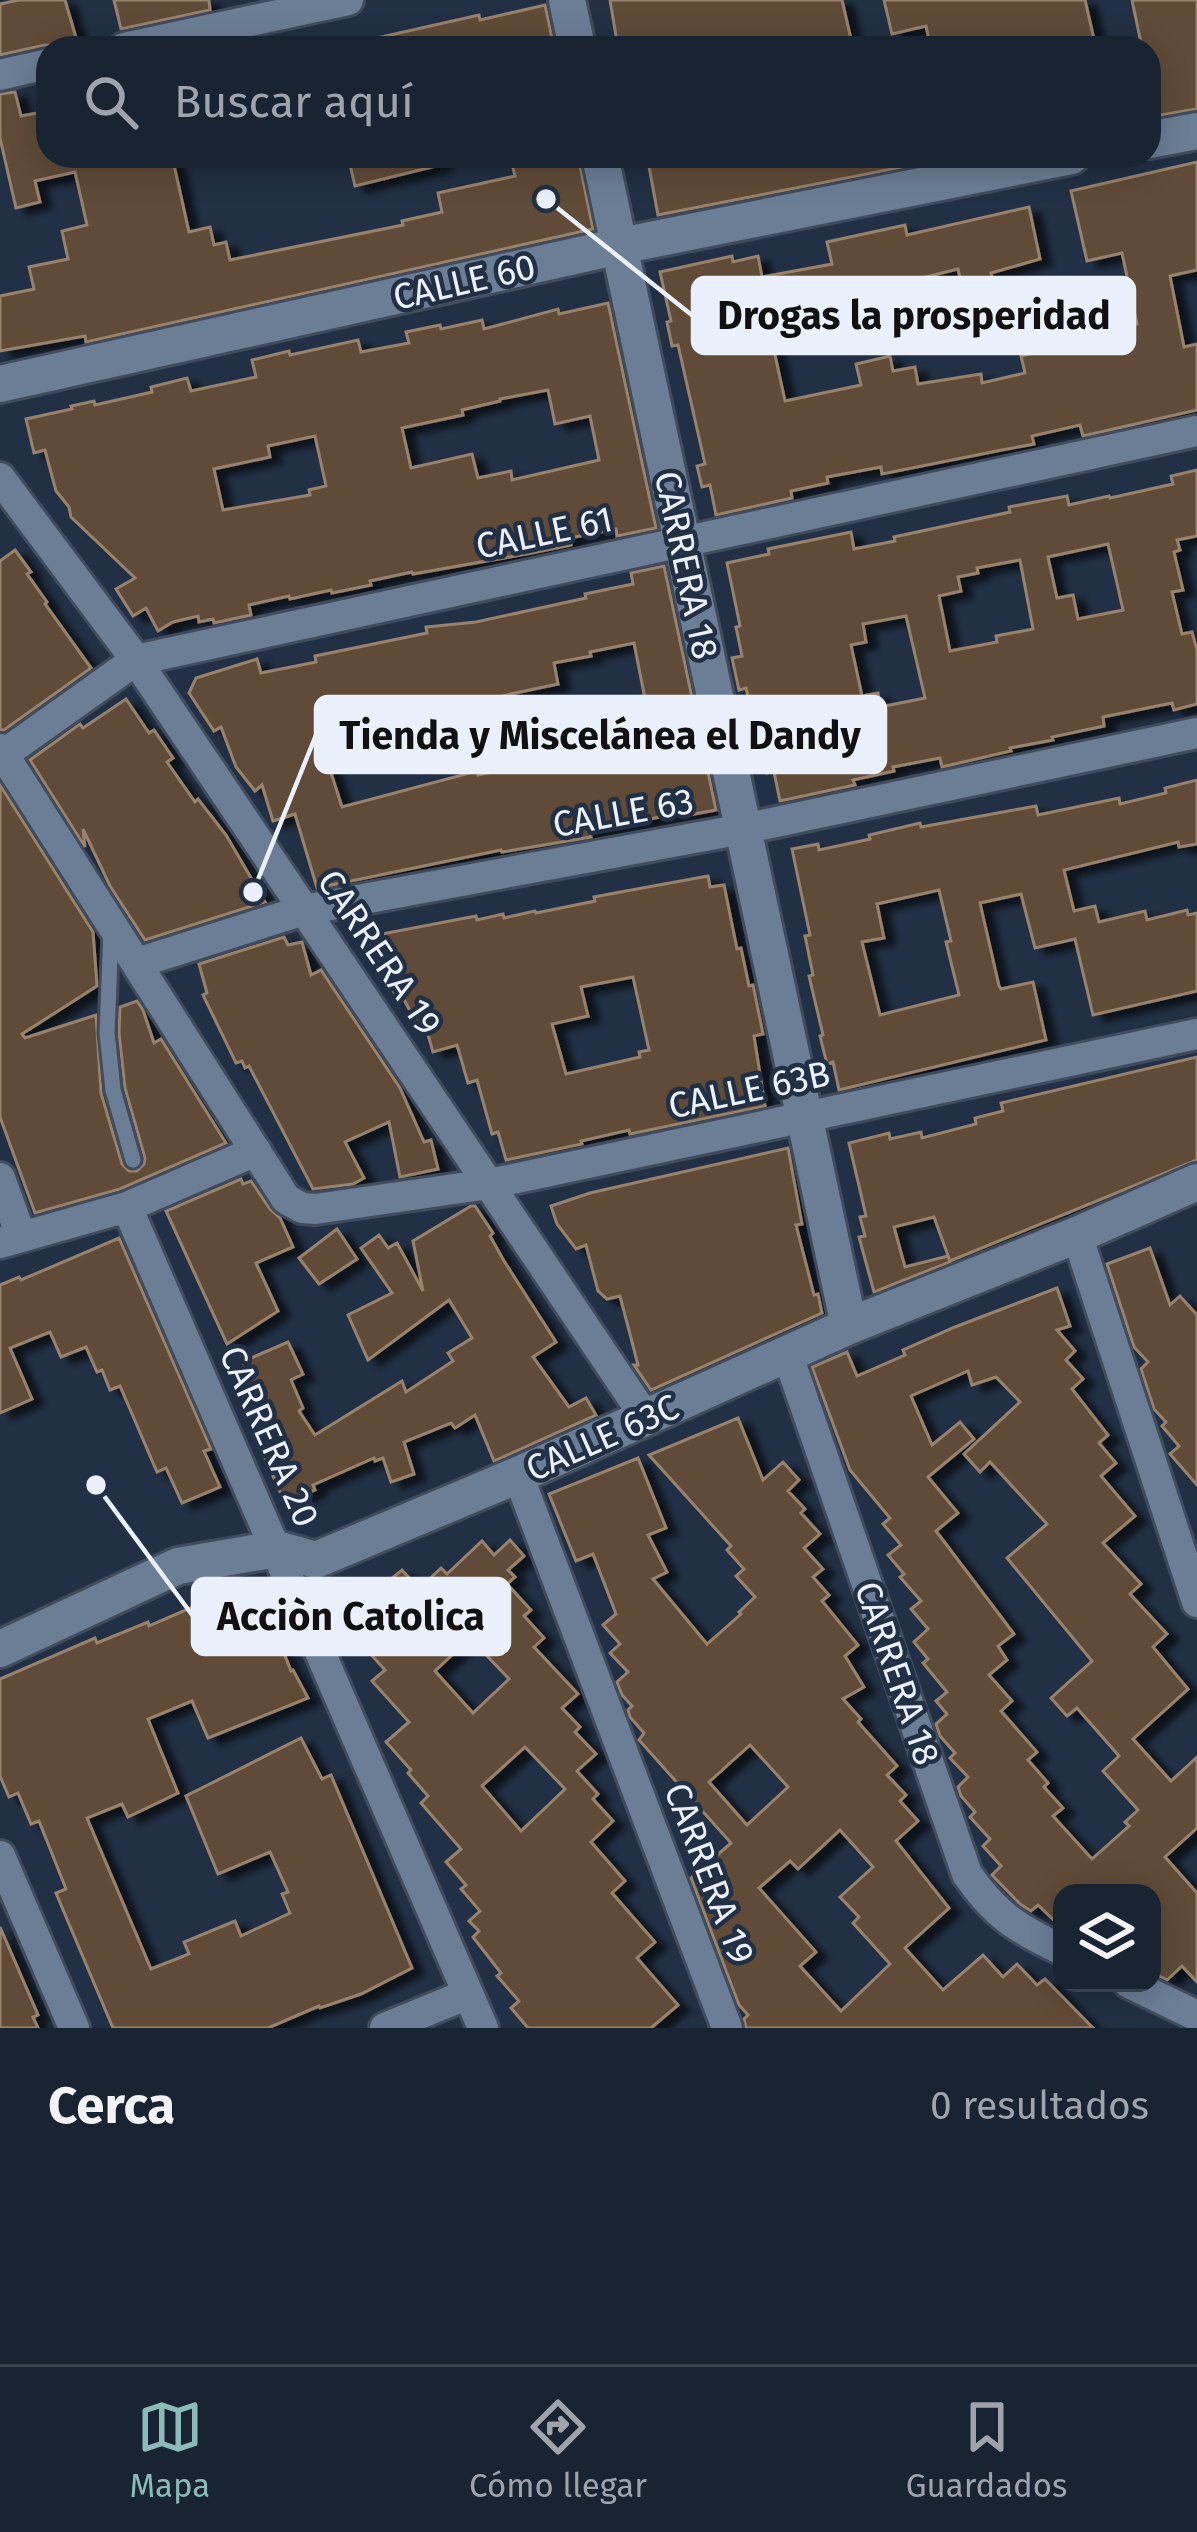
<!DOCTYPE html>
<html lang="es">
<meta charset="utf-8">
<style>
:root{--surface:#192433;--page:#222c3b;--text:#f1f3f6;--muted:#9fa4ac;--line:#37414e;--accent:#8bbbb9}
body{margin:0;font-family:"Fira Sans",sans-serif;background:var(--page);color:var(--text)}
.controls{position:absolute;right:36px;bottom:36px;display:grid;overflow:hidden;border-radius:24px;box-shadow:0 6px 30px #0003}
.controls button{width:108px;height:108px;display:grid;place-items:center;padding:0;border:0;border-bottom:3px solid var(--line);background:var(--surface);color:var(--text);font:60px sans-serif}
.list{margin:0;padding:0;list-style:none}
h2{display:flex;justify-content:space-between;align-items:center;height:156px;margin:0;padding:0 48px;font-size:51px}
h2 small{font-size:39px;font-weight:400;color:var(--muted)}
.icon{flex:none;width:66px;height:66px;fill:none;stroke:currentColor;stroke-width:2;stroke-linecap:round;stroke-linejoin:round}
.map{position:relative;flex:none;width:1197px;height:2028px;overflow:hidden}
.search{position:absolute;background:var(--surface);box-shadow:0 6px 30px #0003;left:36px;right:36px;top:36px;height:132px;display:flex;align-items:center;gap:30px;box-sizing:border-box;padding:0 42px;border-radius:36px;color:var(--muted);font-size:45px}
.sheet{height:336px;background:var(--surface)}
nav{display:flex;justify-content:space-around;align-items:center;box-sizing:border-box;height:168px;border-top:3px solid var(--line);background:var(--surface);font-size:33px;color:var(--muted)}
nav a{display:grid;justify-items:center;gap:6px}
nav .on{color:var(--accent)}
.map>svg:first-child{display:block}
.building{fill:#604c37;stroke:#98826c;stroke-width:3;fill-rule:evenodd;filter:url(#shadow)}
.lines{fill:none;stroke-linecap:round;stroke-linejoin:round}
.lane-casing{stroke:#404b5c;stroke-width:21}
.street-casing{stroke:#404b5c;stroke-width:36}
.secondary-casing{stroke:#404b5c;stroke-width:42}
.lane{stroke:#6c7e96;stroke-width:15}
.street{stroke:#6c7e96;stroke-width:30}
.secondary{stroke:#6c7e96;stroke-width:36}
.labels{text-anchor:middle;stroke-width:9;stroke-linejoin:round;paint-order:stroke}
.street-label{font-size:36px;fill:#eaf1fc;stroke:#213044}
.leader{fill:none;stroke:#eaf1fc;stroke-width:4.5}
.callout-dot{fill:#eaf1fc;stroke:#213044;stroke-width:4.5}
.callout{fill:#eaf1fc;stroke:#eaf1fc;stroke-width:4.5}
.callout-label{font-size:39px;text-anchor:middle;font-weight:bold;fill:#111}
</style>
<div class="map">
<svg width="1197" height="2028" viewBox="0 0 1197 2028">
<defs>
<filter id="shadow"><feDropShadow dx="11" dy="6" stdDeviation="3" flood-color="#0009"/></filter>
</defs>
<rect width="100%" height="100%" fill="#213044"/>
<g class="building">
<path d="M19,0H65L79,48L45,45L0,55V4Z"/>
<path d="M114,0H209L210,10L121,29Z"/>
<path d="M610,0H842L853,48H618Z"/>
<path d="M884,0H1085L1096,48H949V41L930,45L926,26L892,34Z"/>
<path d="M1132,0H1197V109L1149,117V48H1142Z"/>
<path d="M545,5L554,48H378L377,38L479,15L480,20Z"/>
<path d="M15,92L21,116L48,111V156H172L189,232L210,227L214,245L226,242L230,260L403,225L402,221L442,212L438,193L515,176L510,156H578L593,229L86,342L85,336L0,351V296L34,289L29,267L68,259L62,231L87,225L75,172L35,181L40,202L16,208L0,138V94Z"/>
<path d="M348,156H439L440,165L355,186Z"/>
<path d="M647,156H932L933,161L658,215Z"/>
<path d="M1197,162V270L1170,276L1184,347L1197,344V410L1083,436L1080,425L1032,436L1034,444L1002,450L882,474L881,467L827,477L828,483L791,491L792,498L716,515L710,485L702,487L697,466L705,464L678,345L672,346L667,322L671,321L660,272L732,256L733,262L758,256L762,277L832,264L827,242L905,225L907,235L1029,207L1040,259L991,273L1000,312L969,319L958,269L917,279L919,288L878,297L880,309L846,316L843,300L799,309L800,313L771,320L773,331L770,332L785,401L861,385L856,364L890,356L893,371L915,367L918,384L981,374L982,383L1025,373L1021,356L1092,340L1091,335L1137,324L1122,253L1087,261L1071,191Z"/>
<path d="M608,303L656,528L617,536L616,529L570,538L571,545L532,553L413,574L412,572L370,581L371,585L332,593L331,590L290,599L289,596L249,605L251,615L214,623L213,619L199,622L198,616L173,622L158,631L146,608L133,616L116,589L135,578L71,517L69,507L56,491L45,450L34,453L26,419L72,409L71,406L94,401L95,405L152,392L151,387L187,378L191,391L256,377L252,360L289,351L290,355L358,340L361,352L409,343L406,332L440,325L441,329L482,320L484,329L558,309L559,314ZM548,390L555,424L590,416L599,460L512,480L511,471L478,478L472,454L411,468L402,428L463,415L462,410L500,401V399ZM315,436L326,486L309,490L310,495L223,510L214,469L270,457L268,446Z"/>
<path d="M1197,470V536L1177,540L1180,550L1174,552L1183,590L1172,592L1182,634L1192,632L1197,650V704L1174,710L1172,703L1103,717L1104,726L1052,737L1053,740L1010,748L1011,751L942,767L940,758L893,767L894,771L853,780L855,785L780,801L774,772L766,773L746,688L739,690L732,658L742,656L736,627L740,626L727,563L769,554L768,549L851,532L854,549L895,541L894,537L1010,512L1009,507L1067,496L1069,505L1109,496L1110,498L1173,484L1171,476ZM1108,544L1123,610L1078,619L1073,595L1057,598L1048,557ZM1020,560L1033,629L996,636L997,642L950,651L939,596L961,591L958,577L978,573L977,568ZM906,616L925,698L880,707L878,693L862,696L851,645L866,642L863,624Z"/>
<path d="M15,550L31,572L27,574L47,602L45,604L91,668L4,730H0V561Z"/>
<path d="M664,566L716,810L684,816V812L631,823L590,832L591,837L502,852L501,850L317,888L295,814L273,821L262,785L255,791L236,767L221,727L214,731L189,693L196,678L257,659L261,673L316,662L315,656L427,633L426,627L476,622L586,598L585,594L633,584L631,573ZM634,643L646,704L614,710L622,747L574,757L571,745L544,751L546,759L529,764L478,775L477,771L342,807L323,748L365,740L368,750L385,746L387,754L470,736L468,727L497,721L492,698L558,684L554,663L591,656L590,652Z"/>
<path d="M126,699L149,733L154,730L173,758L167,762L195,802L198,799L226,835L265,902L145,940L110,886L83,829L85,847L30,760L80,724L83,728Z"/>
<path d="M1197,780V844L1179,847L1178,842L1064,870L1074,911L1095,906L1099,922L1145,911L1147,920L1187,910L1188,915L1197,913V991L1093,1015L1075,939L1035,948L1021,894L980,903L999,986L1001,989L1033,982L1046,1040L839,1090L833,1062L827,1064L820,1036L823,1035L809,976L813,975L805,936L810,935L792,849L818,844L819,850L870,839L869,835L920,823L921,827L1036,806L1038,815L1119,798L1120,804L1166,793L1165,788ZM939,890L951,941L946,942L959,995L880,1015L862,942L884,938L877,904Z"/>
<path d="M0,785L93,932L97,986L22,1034L25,1038L96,1015L101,1093L122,1164L129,1171H137L144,1164L145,1158L125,1088L119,1033L120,1007L137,1001L143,1010L154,1043L161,1039L226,1143L120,1189L35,1213L0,1117Z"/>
<path d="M708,876L710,887L724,885L737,949L741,948L749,986L753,985L763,1034L754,1036L765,1106L630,1134L629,1130L581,1141L582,1144L506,1160L498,1132L492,1134L477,1080L468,1083L457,1045L433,1052L425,1024L419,1027L403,998L398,1000L366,937L476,916L477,920L503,914L504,918L535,911L536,913L595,901L594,897L615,893ZM633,977L649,1050L639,1052L640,1057L566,1074L552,1024L588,1016L581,987Z"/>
<path d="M284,937L288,945L302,942L311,975L321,970L400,1088L424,1142L431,1140L438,1169L400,1177L389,1122L345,1142L364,1178L353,1184L313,1189L249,1066L245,1068L242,1061L236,1063L203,995L207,993L199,964Z"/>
<path d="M1197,1057V1160L950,1261L934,1217L894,1227L905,1267L948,1256L950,1262L874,1292L859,1237L865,1236L860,1217L866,1216L849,1143L889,1133L890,1139L921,1132L922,1138L976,1124L975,1118L1003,1111L1001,1103Z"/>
<path d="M788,1148L802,1224L796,1225L814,1295L818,1294L822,1313L651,1390L634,1365H638L620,1296L607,1299L598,1291L586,1245L576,1249L557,1224L551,1206L590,1193Z"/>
<path d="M241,1179L243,1184L251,1181L270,1209L280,1218L293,1247L256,1263L278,1311L227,1344L166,1211Z"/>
<path d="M471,1206H475L493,1233L490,1236L504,1261L556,1342L533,1357L569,1407L586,1398L596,1415L494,1461L475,1415L455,1428L451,1423L404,1442L414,1474L391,1482L383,1458L375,1461L374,1458L313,1485L315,1490L285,1503L257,1440L263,1437L249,1404L257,1400L244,1370V1361L288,1342L303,1374L291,1380L303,1408L299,1411L315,1435L402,1381L406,1392L453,1361L448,1353L472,1338L449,1300L368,1360L348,1315L392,1293L361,1248L379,1235L388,1248L397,1243L423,1291L413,1241Z"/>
<path d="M337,1229L357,1259L319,1284L299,1258Z"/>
<path d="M119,1238L211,1449L204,1451L220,1487L182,1503L166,1468L157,1472L120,1386L110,1390L102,1370L97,1372L86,1347L61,1357L50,1332L10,1348L32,1399L0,1413V1285L19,1277L21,1280Z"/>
<path d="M1150,1248L1170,1305L1180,1296L1197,1315V1485L1170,1454L1179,1446L1162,1426L1166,1422L1154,1409L1141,1369L1148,1362L1134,1347L1107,1264Z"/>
<path d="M1057,1288L1070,1326L1057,1330L1075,1351L1066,1360L1083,1379L1072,1389L1108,1435L1099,1443L1116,1463L1101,1476L1135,1516L1103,1543L1141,1584L1130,1594L1167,1634L1153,1647L1188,1689L1133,1739L1171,1781L1197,1757V1828L1165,1857L1197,1893V1982L1182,1966L1167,1980L1152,1972V1893H1062V1928L1038,1905L1031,1911L1020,1904L992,1875L1001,1866L983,1846L990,1839L970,1817L975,1812L961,1796L958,1787L968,1777L950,1758L955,1753L940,1736L936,1724L947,1714L936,1701L947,1692L923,1663L928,1659L914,1642L928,1629L911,1609L921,1601L900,1577L904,1574L888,1555L901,1545L883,1524L890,1518L850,1470L812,1367L847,1352L857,1376L905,1355L903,1350L955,1327ZM968,1371L972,1385L996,1377L1020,1402L964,1454L980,1472L990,1462L1047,1524L1007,1558L1092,1661L1051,1698L1067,1716L1077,1708L1119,1756L1103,1771L1138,1810L1125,1822L1129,1826L1092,1859L1053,1816L1063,1808L1044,1787L1048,1783L1028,1760L1037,1752L1001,1711L1012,1701L989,1675L1007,1660L998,1646L1014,1634L936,1531L958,1513L928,1477L974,1439L960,1422L932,1445L911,1396Z"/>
<path d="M738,1418L763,1480L783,1462L799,1480L788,1491L805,1509L801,1513L820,1534L804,1548L823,1569L813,1577L829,1595L822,1601L858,1645L845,1656L864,1687L843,1699L861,1719L858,1722L897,1766L887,1775L906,1795L900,1801L918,1821L896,1841L949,1908L905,1948L943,1990L983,1955L1003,1977L1017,1964L1037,1985L1045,1979L1093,2028H746L744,2019L748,2015L739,2005L691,1878L731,1843L639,1740L644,1733L630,1717L628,1710L632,1706L622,1695L617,1682L628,1672L610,1653L620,1644L603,1625L616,1614L593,1554L576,1561L549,1494L638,1458L666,1528L648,1535L667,1572L653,1579L707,1644L741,1614L739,1612L755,1597L736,1576L744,1569L727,1550L731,1546L649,1455ZM750,1745L788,1787L747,1825L709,1782ZM840,1830L873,1867L840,1897L859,1917L853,1923L890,1964L841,2011L800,1966L816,1952L759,1888L790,1861L798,1869Z"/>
<path d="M510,1540L524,1556L508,1570L515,1577L507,1584L531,1610L524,1616L544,1638L534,1647L578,1694L562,1708L580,1727L575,1732L596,1754L577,1771L598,1794L593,1799L613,1821L591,1842L625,1881L612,1893L655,1942L637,1958L678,2005L651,2028H528L511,2008L519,2001L497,1976L501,1973L473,1937L479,1931L469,1921L480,1911L461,1889L466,1885L446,1862L461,1849L421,1803L428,1796L408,1773L411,1770L386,1742L409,1722L372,1681L385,1670L340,1620L402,1570L419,1589L441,1568L447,1574L482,1541L494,1555ZM470,1638L509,1679L473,1713L435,1671ZM525,1747L565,1789L521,1831L482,1786Z"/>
<path d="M255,1580L291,1671L293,1670L308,1698L208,1738L192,1701L148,1719L178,1793L128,1817L122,1804L87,1818L151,1969L189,1954L184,1942L235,1921L241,1936L290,1913L282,1894L288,1892L270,1852L218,1874L186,1796L301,1738L322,1779L331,1775L412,1968L361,1994L320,2008L319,2006L268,2028H113L56,1893L66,1889L39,1821L31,1824L18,1793L9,1797L0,1776V1679L95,1638L97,1643L148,1622L149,1626Z"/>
<path d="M0,1927L38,2015L33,2017L38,2028H0Z"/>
</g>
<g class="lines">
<defs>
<path id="lane" d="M111,930L107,1033L113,1090L133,1160"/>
<g id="street">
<path d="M124,48L348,0"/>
<path d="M0,75L48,64"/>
<path d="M0,478L136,660L646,1418"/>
<path d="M0,749L286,1199L302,1208L315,1209L489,1184L1197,1034"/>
<path d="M4,754L136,660L1197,431"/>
<path d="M137,963L304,910L743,829L1197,733"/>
<path d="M0,1178L21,1236"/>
<path d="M127,1207L483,2028"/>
<path d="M1077,1235L1197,1602"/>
<path d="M0,1243L127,1207L256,1151"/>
<path d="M787,1353L967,1874C995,1915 1018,1929 1062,1950"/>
<path d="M518,1475L727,2028"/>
<path d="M0,1856L74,2028"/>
<path d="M1129,1983L1197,2016"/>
<path d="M385,2028L468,1994"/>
</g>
<g id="secondary">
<path d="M567,0L577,48"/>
<path d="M1149,140L1197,131"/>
<path d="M600,156L849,1326"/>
<path d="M0,384L620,246L1071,156"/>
<path d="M0,1649L178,1566L277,1549L316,1560L518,1475L849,1326L1077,1235L1197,1182"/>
</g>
</defs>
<use href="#lane" class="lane-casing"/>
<use href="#street" class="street-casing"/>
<use href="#secondary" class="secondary-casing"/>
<use href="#lane" class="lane"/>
<use href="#street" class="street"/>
<use href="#secondary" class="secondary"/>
</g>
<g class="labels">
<g class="street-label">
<text transform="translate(464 281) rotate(-13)" y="13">CALLE 60</text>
<text transform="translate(544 532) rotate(-12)" y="13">CALLE 61</text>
<text transform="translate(687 565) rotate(78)" y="13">CARRERA 18</text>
<text transform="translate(623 812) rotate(-10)" y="13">CALLE 63</text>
<text transform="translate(380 952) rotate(56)" y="13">CARRERA 19</text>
<text transform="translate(749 1089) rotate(-12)" y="13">CALLE 63B</text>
<text transform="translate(270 1436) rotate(66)" y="13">CARRERA 20</text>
<text transform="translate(602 1437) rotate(-24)" y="13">CALLE 63C</text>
<text transform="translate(898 1673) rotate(71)" y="13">CARRERA 18</text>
<text transform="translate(710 1873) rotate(69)" y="13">CARRERA 19</text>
</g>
</g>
<path class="leader" d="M546 199L693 316M253 892L316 735M96 1485L193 1616"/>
<g class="callout-dot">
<circle cx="546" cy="199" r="12"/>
<circle cx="253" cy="892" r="12"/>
<circle cx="96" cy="1485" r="12"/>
</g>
<g class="callout">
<rect x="693" y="278" width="441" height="75" rx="12"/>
<rect x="316" y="697" width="569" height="75" rx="12"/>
<rect x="193" y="1579" width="316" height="75" rx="12"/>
</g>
<g class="callout-label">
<text x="914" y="329">Drogas la prosperidad</text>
<text x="600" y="749">Tienda y Miscelánea el Dandy</text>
<text x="351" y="1630">Acciòn Catolica</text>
</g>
</svg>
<div class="controls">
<button><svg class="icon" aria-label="layers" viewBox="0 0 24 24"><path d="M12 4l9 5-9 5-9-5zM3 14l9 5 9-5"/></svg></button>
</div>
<div class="search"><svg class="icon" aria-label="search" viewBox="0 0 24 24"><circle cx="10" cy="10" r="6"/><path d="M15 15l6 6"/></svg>Buscar aquí</div>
</div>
<section class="sheet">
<h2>Cerca<small>0 resultados</small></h2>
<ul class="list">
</ul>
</section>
<nav>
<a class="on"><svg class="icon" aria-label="map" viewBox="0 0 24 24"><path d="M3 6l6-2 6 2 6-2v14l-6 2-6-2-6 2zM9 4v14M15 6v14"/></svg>Mapa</a>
<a><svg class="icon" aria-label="directions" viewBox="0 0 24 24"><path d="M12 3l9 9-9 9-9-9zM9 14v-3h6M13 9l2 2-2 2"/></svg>Cómo llegar</a>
<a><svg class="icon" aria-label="saved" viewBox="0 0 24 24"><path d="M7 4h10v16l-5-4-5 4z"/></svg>Guardados</a>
</nav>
